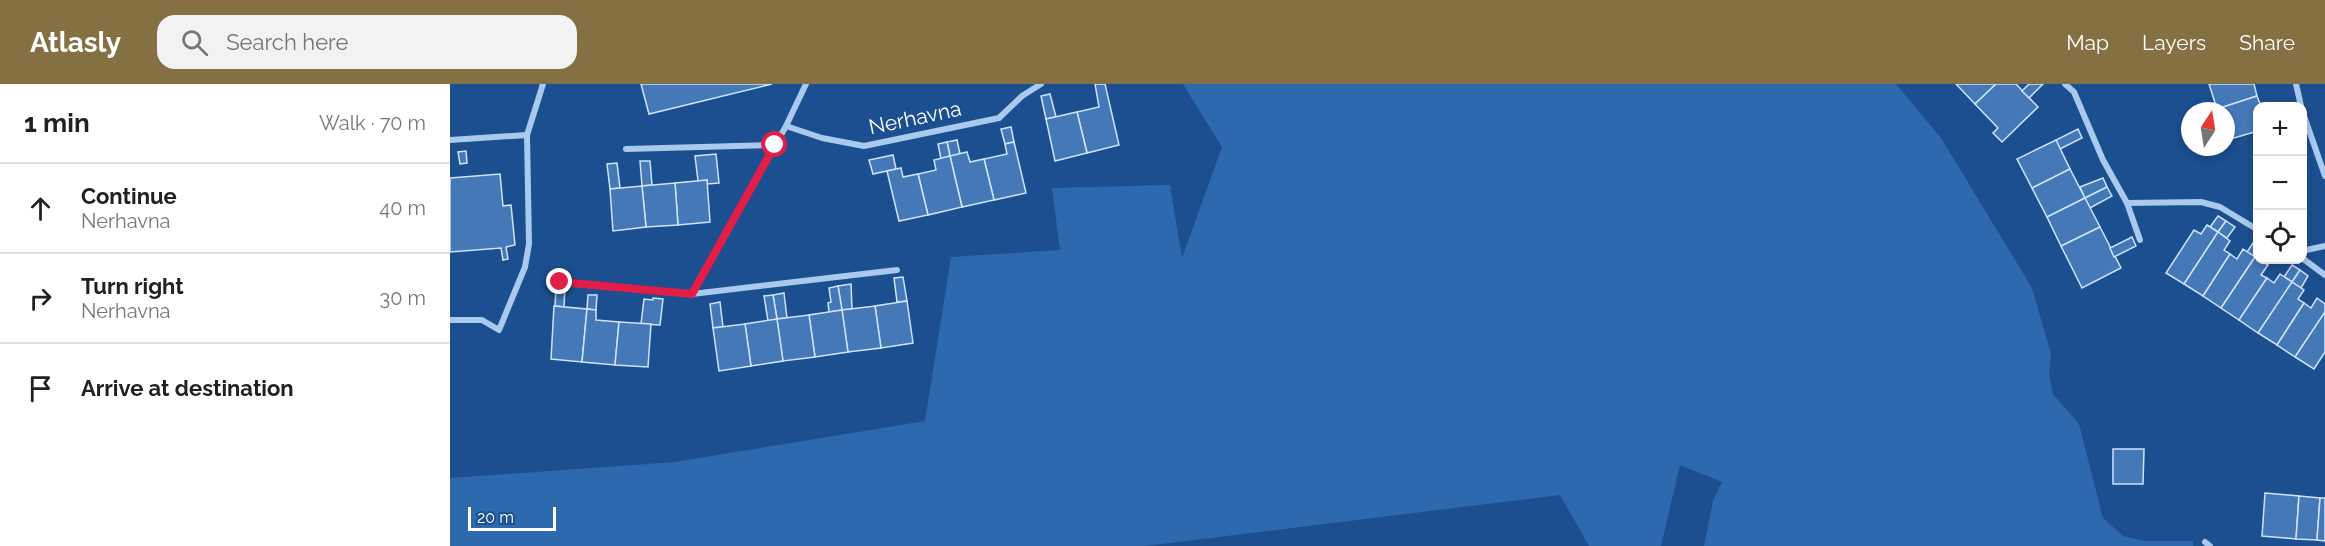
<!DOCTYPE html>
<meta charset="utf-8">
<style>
:root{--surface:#fff;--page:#f2f2f2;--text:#202124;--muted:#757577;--line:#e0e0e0;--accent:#847042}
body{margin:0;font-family:Raleway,sans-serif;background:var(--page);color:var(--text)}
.controls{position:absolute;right:18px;top:18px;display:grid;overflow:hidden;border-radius:12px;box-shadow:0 3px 9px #0003}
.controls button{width:54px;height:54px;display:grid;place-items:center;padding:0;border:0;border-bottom:2px solid var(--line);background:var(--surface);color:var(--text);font:30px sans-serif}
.compass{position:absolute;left:1731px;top:18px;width:54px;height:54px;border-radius:50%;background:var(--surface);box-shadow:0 3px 9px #0003;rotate:12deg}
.scale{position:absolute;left:18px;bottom:15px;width:88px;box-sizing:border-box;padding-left:6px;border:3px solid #fff;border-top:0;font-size:16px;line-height:21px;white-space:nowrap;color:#fff;-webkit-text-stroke:4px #1b4f8f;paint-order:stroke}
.stop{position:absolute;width:18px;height:18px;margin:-14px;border:4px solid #e11d48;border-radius:50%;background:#fff}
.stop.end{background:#e11d48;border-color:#fff;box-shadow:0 2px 6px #0008}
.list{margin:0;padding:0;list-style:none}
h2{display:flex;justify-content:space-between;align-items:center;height:78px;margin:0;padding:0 24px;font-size:26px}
h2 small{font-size:20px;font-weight:400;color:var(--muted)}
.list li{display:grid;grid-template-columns:39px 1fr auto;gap:18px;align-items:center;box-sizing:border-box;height:90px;padding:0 24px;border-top:2px solid var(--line)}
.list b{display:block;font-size:22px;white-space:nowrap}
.list p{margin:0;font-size:20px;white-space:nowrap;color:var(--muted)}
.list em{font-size:20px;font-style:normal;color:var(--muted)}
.icon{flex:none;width:33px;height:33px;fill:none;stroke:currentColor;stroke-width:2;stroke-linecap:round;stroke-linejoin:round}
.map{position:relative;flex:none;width:1875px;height:462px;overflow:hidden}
header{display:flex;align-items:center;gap:36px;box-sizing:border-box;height:84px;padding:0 30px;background:var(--accent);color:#fff}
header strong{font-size:28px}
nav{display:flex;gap:33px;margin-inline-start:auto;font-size:21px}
.search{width:420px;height:54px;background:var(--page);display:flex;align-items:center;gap:15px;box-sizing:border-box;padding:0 21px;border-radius:18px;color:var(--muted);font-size:22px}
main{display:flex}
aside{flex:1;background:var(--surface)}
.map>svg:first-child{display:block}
.green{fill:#2e69ad}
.building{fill:#4478b7;stroke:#cfe3fa;stroke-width:1.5}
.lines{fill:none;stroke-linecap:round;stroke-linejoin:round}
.minor{stroke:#a9c9ee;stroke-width:6}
.route{stroke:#e11d48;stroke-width:8}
.labels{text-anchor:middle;stroke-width:4.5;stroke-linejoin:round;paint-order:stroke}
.street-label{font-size:21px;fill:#fff;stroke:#1b4f8f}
</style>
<header>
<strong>Atlasly</strong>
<div class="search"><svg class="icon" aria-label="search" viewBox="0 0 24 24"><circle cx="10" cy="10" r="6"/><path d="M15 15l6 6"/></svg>Search here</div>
<nav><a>Map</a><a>Layers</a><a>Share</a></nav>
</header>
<main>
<aside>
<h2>1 min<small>Walk · 70 m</small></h2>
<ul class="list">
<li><svg class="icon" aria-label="ahead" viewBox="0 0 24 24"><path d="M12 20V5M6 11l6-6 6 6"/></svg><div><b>Continue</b><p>Nerhavna</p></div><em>40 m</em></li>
<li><svg class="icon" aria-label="right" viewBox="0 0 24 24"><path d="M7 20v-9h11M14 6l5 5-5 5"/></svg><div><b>Turn right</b><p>Nerhavna</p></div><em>30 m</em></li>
<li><svg class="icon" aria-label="arrive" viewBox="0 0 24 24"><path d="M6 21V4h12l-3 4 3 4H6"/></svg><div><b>Arrive at destination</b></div></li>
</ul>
</aside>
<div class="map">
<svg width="1875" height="462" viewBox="0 0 1875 462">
<rect width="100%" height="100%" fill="#1b4f8f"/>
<path class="green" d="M733,0H1446L1491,54L1582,204L1601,270L1599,290L1603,310L1629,340L1653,434L1673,452L1694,457H1743V462H1254L1263,417L1272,398L1230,381L1211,462H1139L1110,411L695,462H0V394L225,378L475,337L501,173L610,166L602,104L720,101L732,174L772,63Z"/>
<g class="building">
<path d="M191,0H322L199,30Z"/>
<path d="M645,0H655L669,61L637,69L627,28L649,23Z"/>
<path d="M1506,0H1546L1525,20Z"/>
<path d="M1546,0H1566L1588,23L1552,58L1543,49L1548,44L1525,20Z"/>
<path d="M1579,0H1593L1579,14L1572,7Z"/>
<path d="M1759,0H1804L1807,12L1767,25Z"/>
<path d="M600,10L606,33L596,35L591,12Z"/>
<path d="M1807,12L1811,22H1808V47L1777,56L1776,27H1767V25Z"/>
<path d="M627,28L637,69L605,77L596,35Z"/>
<path d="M561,43L564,58L555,60L551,45Z"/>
<path d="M1628,45L1632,54L1610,65L1606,56Z"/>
<path d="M507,56L510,70L500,72L497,58Z"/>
<path d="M1606,56L1620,85L1582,104L1567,75Z"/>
<path d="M497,58L500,72L491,75L488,60Z"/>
<path d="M564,58L576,109L544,116L534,75L557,70L555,60Z"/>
<path d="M16,67L17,79L10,80L8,68Z"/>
<path d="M517,68L520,78L534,75L544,116L512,123L500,72Z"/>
<path d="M266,70L269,99L257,100V96L248,97L245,72Z"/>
<path d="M443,71L446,85L423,90L419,76Z"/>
<path d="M500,72L512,123L478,131L468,90L486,86L484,76Z"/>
<path d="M190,77H200L202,101L192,102Z"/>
<path d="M167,79L170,104L160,105L157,80Z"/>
<path d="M451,84L453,93L468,90L478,131L449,137L437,87Z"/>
<path d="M1620,85L1635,114L1597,133L1582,104Z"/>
<path d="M50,90L53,122L61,121L65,161L56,163L58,175L53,176L51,164L0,168V94Z"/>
<path d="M1653,94L1657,103L1635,114L1630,103Z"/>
<path d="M257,96L260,138L228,141L225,99Z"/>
<path d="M225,99L228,141L196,143L192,102Z"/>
<path d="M192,102L196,143L163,147L160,105Z"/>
<path d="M1657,103L1662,112L1640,124L1635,114Z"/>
<path d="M1635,114L1650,143L1611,162L1597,133Z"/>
<path d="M1768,132L1776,137L1768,148L1760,143Z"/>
<path d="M1776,137L1785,143L1777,154L1768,148Z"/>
<path d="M1757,141L1768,148L1734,200L1716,189L1744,146L1751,150Z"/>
<path d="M1650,143L1671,184L1632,204L1611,162Z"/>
<path d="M1768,148L1780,157L1774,166L1780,170L1753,212L1734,200Z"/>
<path d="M1682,153L1686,162L1664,173L1660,164Z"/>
<path d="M1805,156L1808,158V169L1805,173L1797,168Z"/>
<path d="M1793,165L1805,173L1771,224L1753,212L1780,170L1787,175Z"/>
<path d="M1805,173L1818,181L1811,191L1817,194L1789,236L1771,224Z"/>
<path d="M1842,181L1850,186L1842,198L1834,193Z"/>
<path d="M1850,186L1858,192L1851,204L1842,198Z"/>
<path d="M1830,190L1842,198L1808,249L1789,236L1817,194L1824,199Z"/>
<path d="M453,193L457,217L447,218L444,194Z"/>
<path d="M1842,198L1854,206L1848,215L1854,219L1827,261L1808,249Z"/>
<path d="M401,200L402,225L392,226L388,202Z"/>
<path d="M388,202L392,226L379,228L378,219L381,218L379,204Z"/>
<path d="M106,203L115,204L114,223L105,222Z"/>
<path d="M334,209L337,234L327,235L323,211Z"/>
<path d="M138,211H147L146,226L137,225Z"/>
<path d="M323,211L327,235L318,237L314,212Z"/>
<path d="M203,214L213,215L210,241L191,240L194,215L203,216Z"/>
<path d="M1867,214L1875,220V228L1845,273L1827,261L1854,219L1861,224Z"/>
<path d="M457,217L463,259L431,264L425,222Z"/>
<path d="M270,218L273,243L263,244L260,220Z"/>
<path d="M104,222L137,225L132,278L101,275Z"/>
<path d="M425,222L431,264L398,268L392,226Z"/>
<path d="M137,225L146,226V236L169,238L165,281L132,278Z"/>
<path d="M392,226L398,268L365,273L359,231Z"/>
<path d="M1875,228V268L1864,285L1845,273Z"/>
<path d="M359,231L365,273L333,277L327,235Z"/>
<path d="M327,235L333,277L301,282L295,240Z"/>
<path d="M169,238L201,240L198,283L165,281Z"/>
<path d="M295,240L301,282L269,287L263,244Z"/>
<path d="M1663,365H1694L1693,400H1663Z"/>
<path d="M1815,409L1849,412L1846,455L1812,452Z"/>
<path d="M1849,412L1870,414L1867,456L1846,455Z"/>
<path d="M1870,414H1875V457L1867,456Z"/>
</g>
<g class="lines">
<g class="minor">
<path d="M1615,0L1624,8L1653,76L1677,119L1690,156"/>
<path d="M1846,0L1851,22"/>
<path d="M1852,26L1875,92"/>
<path d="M336,42L372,54L414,62L549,34L572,12L591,0"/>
<path d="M0,56L77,51"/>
<path d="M176,65L325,61"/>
<path d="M1677,119L1751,118L1770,123L1808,146"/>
<path d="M1852,167L1875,162"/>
<path d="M1852,174L1875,191"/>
<path d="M109,198L242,210L447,186"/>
<path d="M242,210L336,42L356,0"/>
<path d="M0,236H32L49,246L75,183L79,160L77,51L93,0"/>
<path d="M1755,458L1760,462"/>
</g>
</g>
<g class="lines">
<path class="route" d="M110,198L242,210L325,61"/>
</g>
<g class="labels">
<g class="street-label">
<text transform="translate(465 34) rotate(-12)" y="7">Nerhavna</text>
</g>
</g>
</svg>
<div class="controls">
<button>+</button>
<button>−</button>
<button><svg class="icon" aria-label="locate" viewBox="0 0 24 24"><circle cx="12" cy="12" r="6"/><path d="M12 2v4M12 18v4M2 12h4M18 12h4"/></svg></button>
</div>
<svg class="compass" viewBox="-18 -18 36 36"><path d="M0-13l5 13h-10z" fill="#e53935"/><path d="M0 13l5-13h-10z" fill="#757577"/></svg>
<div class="scale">20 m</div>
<div class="stop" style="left:325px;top:61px"></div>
<div class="stop end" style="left:110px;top:198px"></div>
</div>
</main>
